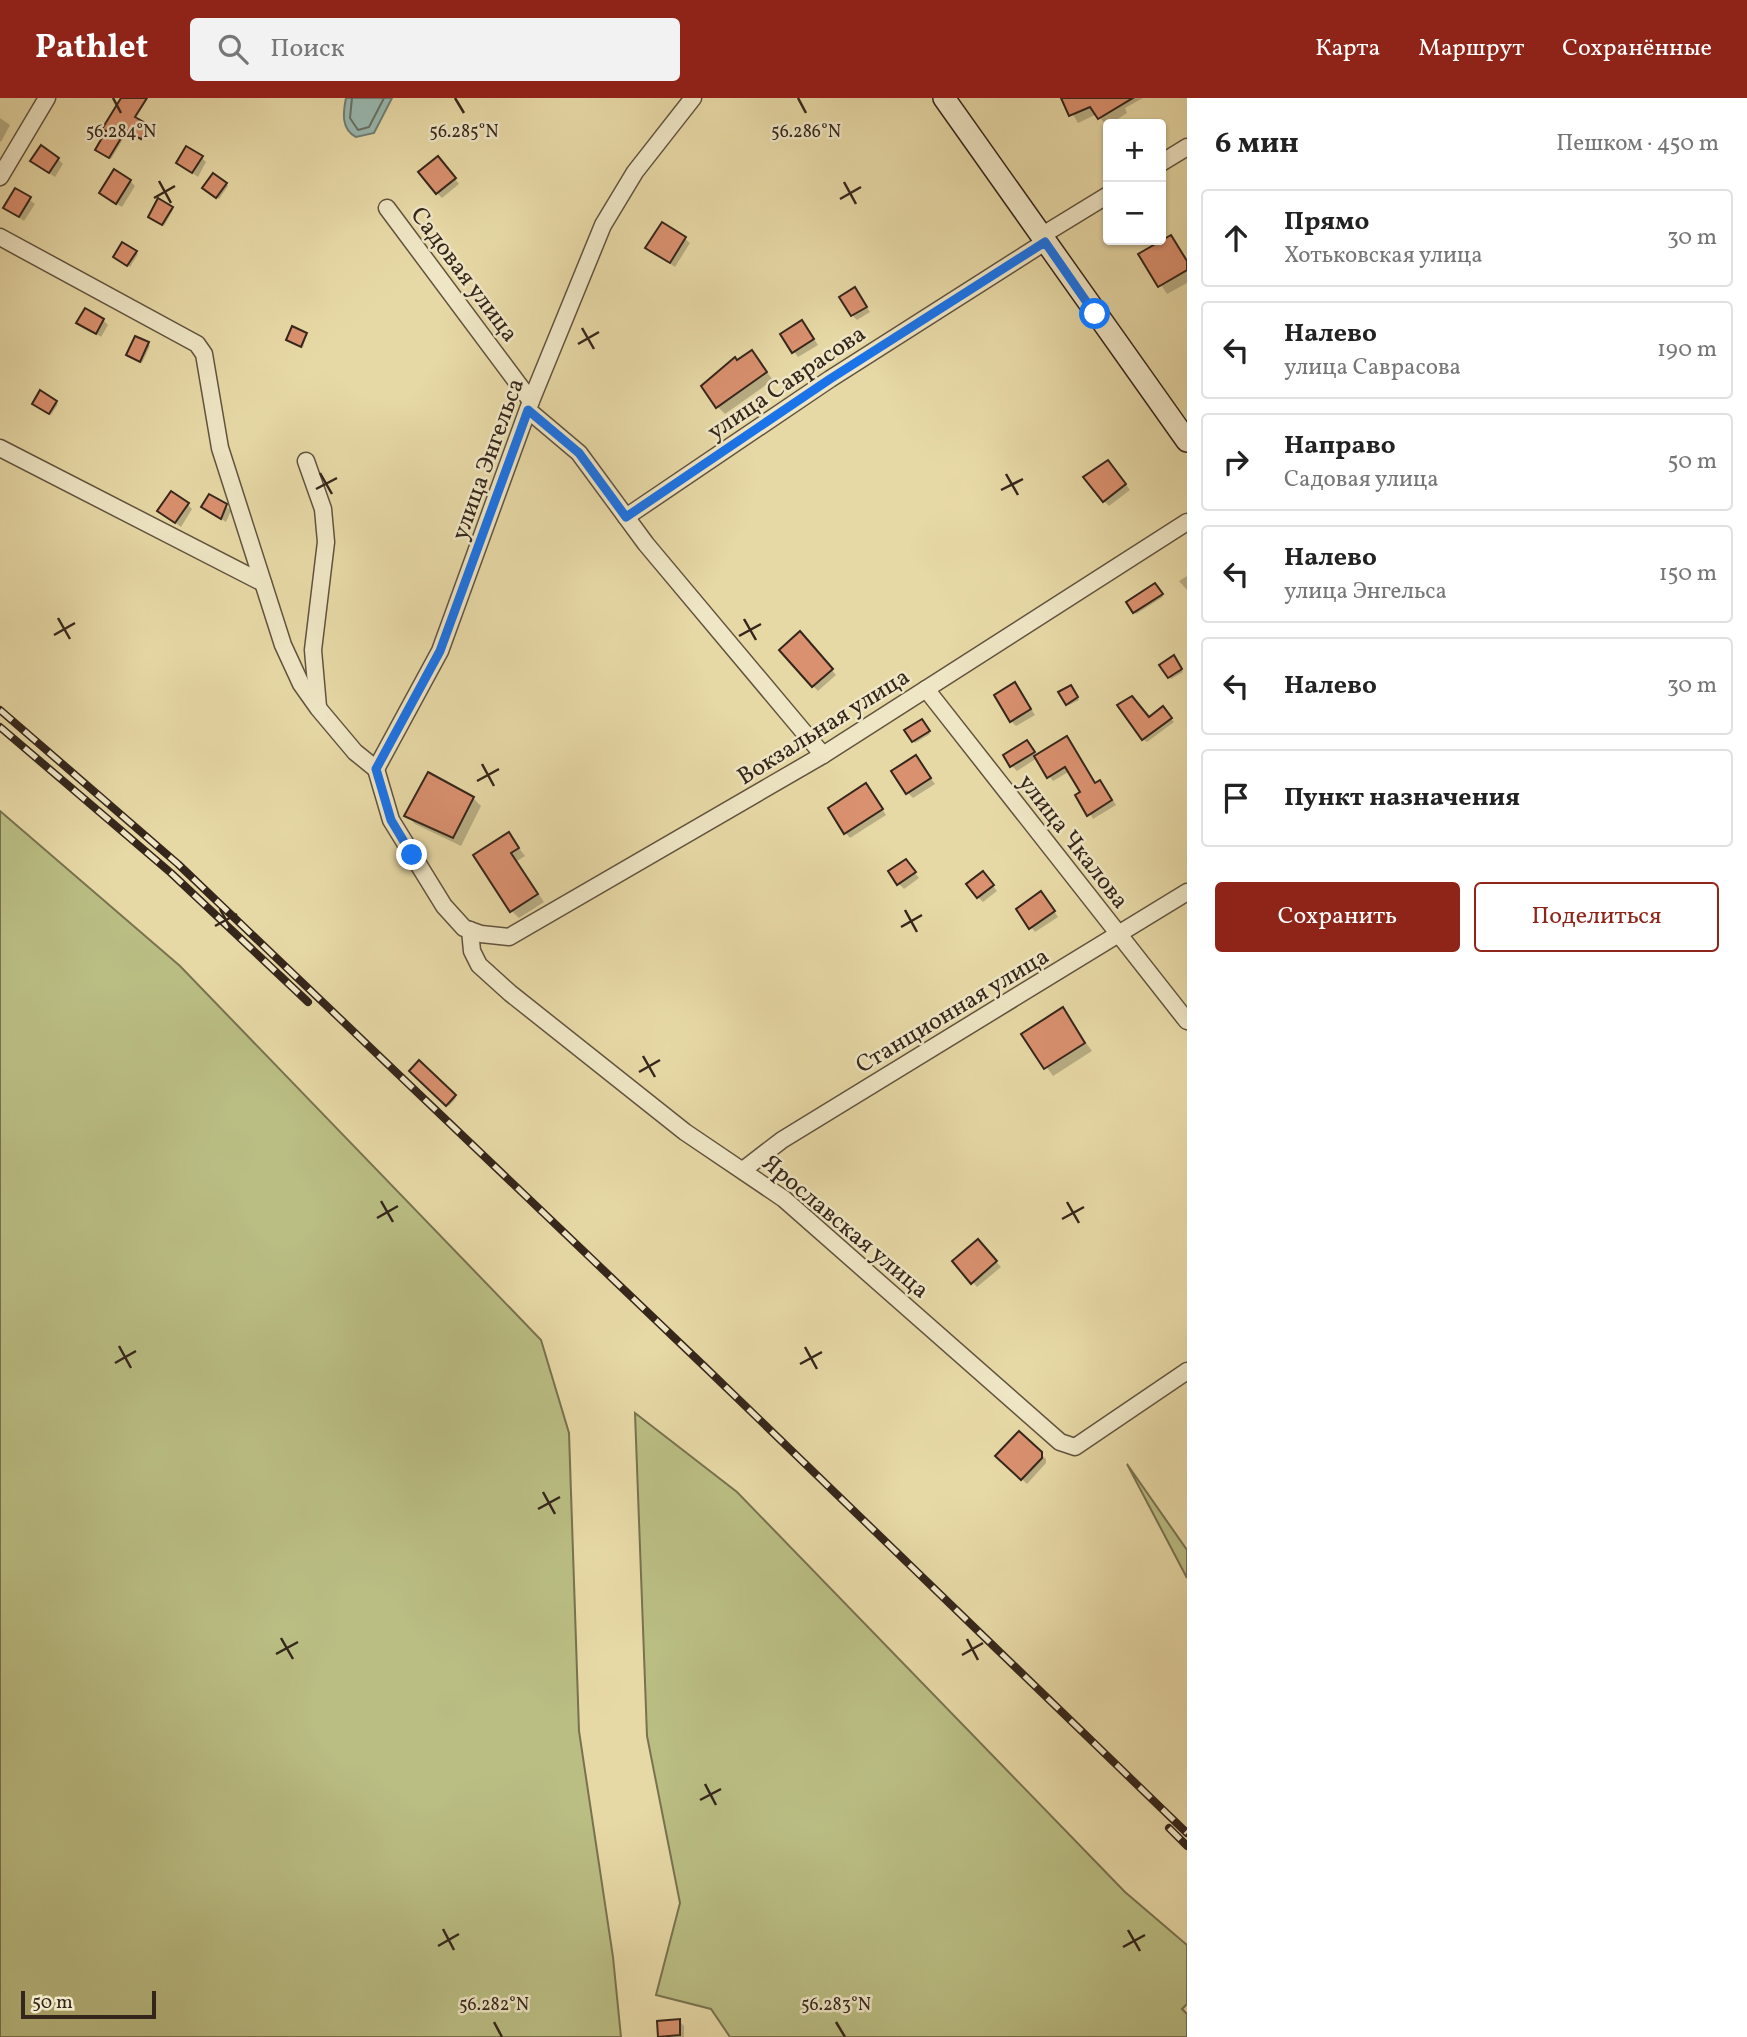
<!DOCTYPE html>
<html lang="ru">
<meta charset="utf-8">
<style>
:root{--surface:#fff;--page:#f2f2f2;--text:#222;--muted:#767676;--line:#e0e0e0;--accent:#8f2418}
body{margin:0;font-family:Vollkorn,serif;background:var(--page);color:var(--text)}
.controls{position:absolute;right:21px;top:21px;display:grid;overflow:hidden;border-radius:7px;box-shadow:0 2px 5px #0004}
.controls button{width:63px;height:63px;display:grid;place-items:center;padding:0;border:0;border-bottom:2px solid var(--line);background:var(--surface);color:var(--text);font:35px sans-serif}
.scale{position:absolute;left:21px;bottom:18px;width:135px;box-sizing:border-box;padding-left:7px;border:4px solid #35261b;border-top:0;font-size:19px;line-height:24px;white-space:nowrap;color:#35261b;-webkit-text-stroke:5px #efe6c5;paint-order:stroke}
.stop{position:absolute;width:21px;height:21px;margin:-16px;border:5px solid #1a73e8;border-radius:50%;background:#fff}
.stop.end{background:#1a73e8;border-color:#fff;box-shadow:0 2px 7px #0008}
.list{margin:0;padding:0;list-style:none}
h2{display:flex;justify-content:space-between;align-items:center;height:91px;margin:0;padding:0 28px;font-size:30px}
h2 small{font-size:23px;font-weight:400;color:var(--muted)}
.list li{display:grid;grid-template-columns:46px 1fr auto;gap:21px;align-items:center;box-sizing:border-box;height:98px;margin:0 14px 14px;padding:0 14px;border:2px solid var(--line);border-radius:7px}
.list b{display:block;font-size:26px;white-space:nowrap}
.list p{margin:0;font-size:23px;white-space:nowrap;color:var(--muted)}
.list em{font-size:23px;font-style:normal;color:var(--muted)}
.actions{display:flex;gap:14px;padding:21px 28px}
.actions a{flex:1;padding:16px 0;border:2px solid var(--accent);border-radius:7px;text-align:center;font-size:24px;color:var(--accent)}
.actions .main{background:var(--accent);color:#fff}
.icon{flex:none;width:38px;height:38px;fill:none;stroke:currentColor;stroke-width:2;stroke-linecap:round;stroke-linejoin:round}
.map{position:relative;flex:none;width:1187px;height:1939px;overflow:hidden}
header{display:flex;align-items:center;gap:42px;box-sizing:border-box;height:98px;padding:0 35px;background:var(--accent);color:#fff}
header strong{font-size:33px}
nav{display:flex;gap:38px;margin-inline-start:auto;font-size:24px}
.search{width:490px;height:63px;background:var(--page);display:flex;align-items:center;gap:18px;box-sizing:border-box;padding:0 24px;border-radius:7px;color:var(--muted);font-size:26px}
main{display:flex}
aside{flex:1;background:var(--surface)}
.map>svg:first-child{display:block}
.green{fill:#babe83;stroke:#78724f;stroke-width:2}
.water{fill:#99b9b0;stroke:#717e74;stroke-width:2}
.shadow{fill:#0003}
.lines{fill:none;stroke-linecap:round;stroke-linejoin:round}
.shore{stroke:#677066;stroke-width:2}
.building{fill:#da916f;stroke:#35261b;stroke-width:2}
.minor-casing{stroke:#62533e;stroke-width:19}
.secondary-casing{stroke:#35261b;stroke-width:24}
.minor{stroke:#efe6c5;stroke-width:16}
.secondary{stroke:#efe6c5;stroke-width:21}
.rail-casing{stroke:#35261b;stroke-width:8}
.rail{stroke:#efe6c5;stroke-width:5;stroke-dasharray:16;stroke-linecap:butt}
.route{stroke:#1a73e8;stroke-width:9}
.ticks{fill:none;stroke:#35261b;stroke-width:2.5}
.labels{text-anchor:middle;stroke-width:5;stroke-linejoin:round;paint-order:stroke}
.street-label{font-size:24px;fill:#35261b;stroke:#efe6c5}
.ticks-label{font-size:18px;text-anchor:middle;fill:#35261b;stroke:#efe6c5;stroke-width:5;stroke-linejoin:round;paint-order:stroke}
</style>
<header>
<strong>Pathlet</strong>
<div class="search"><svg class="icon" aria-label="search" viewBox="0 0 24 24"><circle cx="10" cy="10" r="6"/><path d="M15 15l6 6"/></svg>Поиск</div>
<nav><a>Карта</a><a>Маршрут</a><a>Сохранённые</a></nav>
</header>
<main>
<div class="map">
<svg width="1187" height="1939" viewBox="0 0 1187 1939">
<rect width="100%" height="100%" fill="#e7d9a6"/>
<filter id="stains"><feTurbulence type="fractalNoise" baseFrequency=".00286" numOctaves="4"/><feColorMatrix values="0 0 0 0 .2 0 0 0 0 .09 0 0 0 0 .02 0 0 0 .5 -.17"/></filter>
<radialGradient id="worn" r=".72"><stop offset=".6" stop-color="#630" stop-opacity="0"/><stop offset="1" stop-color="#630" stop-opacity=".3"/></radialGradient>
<g class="green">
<path d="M0,713L180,868L541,1242L569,1335L579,1633L613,1859L621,1939H0Z"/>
<path d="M635,1315L737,1394L1125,1794L1187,1847V1906L1182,1911L1187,1916V1939H730L711,1911L656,1897L680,1805L647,1638Z"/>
<path d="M1127,1366L1187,1452V1480Z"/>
</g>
<path class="water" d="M346,0H392L374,35L356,39C341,31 343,15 346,0Z"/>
<g class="shadow">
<path d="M1063,0H1143L1125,10L1127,15L1107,28L1097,16L1078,25Z"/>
<path d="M125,15L150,31L144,41L128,33L111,61L99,54Z"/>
<path d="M0,20L10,27L1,44L0,43Z"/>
<path d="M201,59L206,64L198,79L178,65Z"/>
<path d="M58,61L63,66L55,79L38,68Z"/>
<path d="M443,65L459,86L442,100L437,95Z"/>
<path d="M130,83L135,88L122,109L106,100Z"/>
<path d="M226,86L228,88L219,101L207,92Z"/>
<path d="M16,92L35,106L24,123L5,110Z"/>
<path d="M171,110L173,112L164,128L152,120Z"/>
<path d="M1171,139L1187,161V185L1167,196L1141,156Z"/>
<path d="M685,141L690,145L675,169L648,150Z"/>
<path d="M136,154L138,156L130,169L117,161Z"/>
<path d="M855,192L870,214L857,222L852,217Z"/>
<path d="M103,222L108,227L101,239L78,224Z"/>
<path d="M806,229L818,247L798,259L782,237Z"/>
<path d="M306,237L303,250L290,243Z"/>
<path d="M148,246L150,248L142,265L130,259Z"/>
<path d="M751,254L773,282L725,316L717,308V274Z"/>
<path d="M56,304L58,306L51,317L36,308Z"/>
<path d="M1113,369L1130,392L1109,408L1104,403Z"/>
<path d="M187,406L192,411L181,429L159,413Z"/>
<path d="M226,408L231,413L226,424L203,409Z"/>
<path d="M1187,478V492L1179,483Z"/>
<path d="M1157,489L1163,499L1136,516L1128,505Z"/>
<path d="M805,540L836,577L818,593L813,588Z"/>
<path d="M1175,561L1183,574L1171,581L1161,567Z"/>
<path d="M1072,591L1079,602L1069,607L1067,605Z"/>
<path d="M1019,592L1035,617L1016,628L1011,623Z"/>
<path d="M1166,614L1174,624L1147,644L1143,641L1149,621Z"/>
<path d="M924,625L930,636L915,645L913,643Z"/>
<path d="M1066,640L1096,686L1100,684L1105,689L1116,707L1093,721L1070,673L1053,683L1037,660L1017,673L1012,668L1027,644L1037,658Z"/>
<path d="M916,659L935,686L913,700L908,695Z"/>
<path d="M871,693L886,717L850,740L846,735Z"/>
<path d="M473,700L481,708L461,748L415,726L407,718Z"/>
<path d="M508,736L525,758L517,763L544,804L519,820L512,813Z"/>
<path d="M906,763L919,780L904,791L899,786Z"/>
<path d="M987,780L997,793L983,804L978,799Z"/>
<path d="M1046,801L1058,819L1035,834L1031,829Z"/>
<path d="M1062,912L1092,953L1053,978L1024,937Z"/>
<path d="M419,965L456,1000L449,1008L412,972Z"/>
<path d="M983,1148L1001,1169L977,1189L973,1184Z"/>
<path d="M1019,1335L1046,1361V1365L1027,1386L998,1358Z"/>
<path d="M679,1923L684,1928V1939L660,1938Z"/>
</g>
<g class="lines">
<path class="shore" d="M352,0L350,20L358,32L369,29L384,0"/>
</g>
<g class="building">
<path d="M121,0H147L135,19L149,27L141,41L126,32L109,60L95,52L106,33L102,31Z"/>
<path d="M1061,0H1133L1098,21L1090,9L1069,18Z"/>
<path d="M41,47L59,60L49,75L30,63Z"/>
<path d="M186,48L203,58L192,75L176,65Z"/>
<path d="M438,58L456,80L436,96L418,74Z"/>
<path d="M114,71L131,82L116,106L99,95Z"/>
<path d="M213,75L227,85L216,100L202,90Z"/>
<path d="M15,90L31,99L19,119L3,110Z"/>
<path d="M158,100L173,109L162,127L148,119Z"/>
<path d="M662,124L686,139L670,165L645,150Z"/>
<path d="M1171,137L1187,163V172L1158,189L1138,156Z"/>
<path d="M122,144L137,153L127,168L113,159Z"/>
<path d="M855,189L867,209L851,218L839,199Z"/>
<path d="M85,210L104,221L96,236L76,225Z"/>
<path d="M802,222L814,241L792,255L780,236Z"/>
<path d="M292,228L307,235L301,249L286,242Z"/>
<path d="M135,238L149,244L140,264L126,257Z"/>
<path d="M752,252L767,274L716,310L701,288L735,259L737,262Z"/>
<path d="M40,292L57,303L49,316L32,306Z"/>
<path d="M1108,362L1126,386L1103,404L1083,379Z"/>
<path d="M171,393L189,405L175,425L157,413Z"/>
<path d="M209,396L227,406L221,421L201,409Z"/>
<path d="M1155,485L1163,496L1133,515L1126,504Z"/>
<path d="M800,533L833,571L812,589L779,552Z"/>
<path d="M1174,557L1182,571L1168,580L1159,567Z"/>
<path d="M1015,584L1031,611L1010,624L994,597Z"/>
<path d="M1071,587L1078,599L1066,607L1058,594Z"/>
<path d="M1132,598L1149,619L1163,608L1172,620L1142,642L1117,607Z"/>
<path d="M922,621L930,633L912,644L904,632Z"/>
<path d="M1067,638L1095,685L1100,682L1112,702L1087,718L1075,697L1080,694L1065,669L1047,680L1034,658Z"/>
<path d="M1027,642L1035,654L1010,669L1003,657Z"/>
<path d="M916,657L931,680L906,696L891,673Z"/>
<path d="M428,674L474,699L453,740L404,718Z"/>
<path d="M866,685L883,711L844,736L828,710Z"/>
<path d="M509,734L519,750L511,755L538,796L510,814L473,757Z"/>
<path d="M906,761L916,774L897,787L888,773Z"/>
<path d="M983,773L994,787L977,800L966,786Z"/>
<path d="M1041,793L1055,813L1029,831L1016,811Z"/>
<path d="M1063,909L1085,945L1044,971L1021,936Z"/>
<path d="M419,962L456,997L446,1008L409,973Z"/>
<path d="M978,1141L997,1163L971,1186L952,1163Z"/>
<path d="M1019,1333L1042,1354V1360L1021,1382L995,1358Z"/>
<path d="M680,1921V1937L658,1939L657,1923Z"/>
</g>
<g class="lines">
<defs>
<g id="minor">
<path d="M1161,65L1187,49"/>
<path d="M0,79L47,0"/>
<path d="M387,110L531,303"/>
<path d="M1041,138L1108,97"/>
<path d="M0,139L197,246L204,256L220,350L283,547L301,586L318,610L355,654L376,671"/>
<path d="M528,312L579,355L646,446L823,657"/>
<path d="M0,350L263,485"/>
<path d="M306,363L323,411L326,444L313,552L318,609"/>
<path d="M626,419L830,281L1045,144"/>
<path d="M926,591L1187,923"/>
<path d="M376,671L391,722L444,808L464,830L481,836L509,839L823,657L1187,424"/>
<path d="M376,671L440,553L531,303L603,127L635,74L693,0"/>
<path d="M470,832L472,853L479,867L510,895L685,1034L784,1101L1060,1344L1075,1349L1187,1273"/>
<path d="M743,1072L782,1042L1187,794"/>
</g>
<path id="secondary" d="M944,0L1187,343"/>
</defs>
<use href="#minor" class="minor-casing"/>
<use href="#secondary" class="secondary-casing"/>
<use href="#minor" class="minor"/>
<use href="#secondary" class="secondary"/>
<defs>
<g id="rail">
<path d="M0,612L178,766L705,1269L1187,1735"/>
<path d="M0,629L171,775L308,904"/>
<path d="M1169,1730L1187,1748"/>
</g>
</defs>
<use href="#rail" class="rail-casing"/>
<use href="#rail" class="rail"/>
</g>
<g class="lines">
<path class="route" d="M412,757L391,722L376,671L440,553L528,312L579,355L626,419L830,281L1045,144L1095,216"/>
</g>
<path class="ticks" d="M113,0L121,15M455,0L464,15M798,0L806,15M159,83L171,105M844,84L856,106M154,100L175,88M840,101L861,89M582,230L594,251M578,246L599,234M320,375L332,396M1006,376L1018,397M316,391L337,380M1001,392L1023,381M58,520L70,541M744,521L756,542M54,537L75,525M739,538L761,526M482,666L494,688M477,683L499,671M220,811L232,833M905,812L917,834M215,828L237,816M901,829L922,817M643,958L655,979M639,974L660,962M381,1103L393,1124M1067,1104L1079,1125M377,1120L398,1108M1062,1121L1084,1109M119,1248L131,1270M805,1249L817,1271M115,1265L136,1253M800,1266L822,1254M543,1394L555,1416M538,1411L560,1399M281,1540L293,1561M967,1541L978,1562M276,1556L298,1544M962,1557L983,1545M705,1686L716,1707M700,1702L721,1691M443,1831L454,1852M1128,1832L1140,1853M438,1848L459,1836M1123,1849L1145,1837M494,1924L502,1939M836,1924L845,1939"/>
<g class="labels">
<g class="street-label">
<text transform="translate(465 176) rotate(53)" y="8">Садовая улица</text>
<text transform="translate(786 284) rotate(-34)" y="8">улица Саврасова</text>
<text transform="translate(487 361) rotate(-70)" y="8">улица Энгельса</text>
<text transform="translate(823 628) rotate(-32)" y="8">Вокзальная улица</text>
<text transform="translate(1074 743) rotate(52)" y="8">улица Чкалова</text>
<text transform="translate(952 912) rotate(-31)" y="8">Станционная улица</text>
<text transform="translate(846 1128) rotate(40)" y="8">Ярославская улица</text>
</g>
</g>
<g class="ticks-label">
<text x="121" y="39">56.284°N</text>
<text x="464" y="39">56.285°N</text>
<text x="806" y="39">56.286°N</text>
<text x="494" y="1912">56.282°N</text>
<text x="836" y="1912">56.283°N</text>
</g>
<rect width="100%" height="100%" filter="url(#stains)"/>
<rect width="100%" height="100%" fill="url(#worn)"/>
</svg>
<div class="controls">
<button>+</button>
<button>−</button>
</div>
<div class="scale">50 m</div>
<div class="stop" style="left:1095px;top:216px"></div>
<div class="stop end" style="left:412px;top:757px"></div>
</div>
<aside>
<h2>6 мин<small>Пешком · 450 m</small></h2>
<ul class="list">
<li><svg class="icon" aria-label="ahead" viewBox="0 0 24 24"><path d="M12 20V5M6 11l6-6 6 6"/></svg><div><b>Прямо</b><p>Хотьковская улица</p></div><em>30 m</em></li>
<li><svg class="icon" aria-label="left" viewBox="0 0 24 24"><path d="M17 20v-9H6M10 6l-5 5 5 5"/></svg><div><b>Налево</b><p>улица Саврасова</p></div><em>190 m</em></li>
<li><svg class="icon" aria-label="right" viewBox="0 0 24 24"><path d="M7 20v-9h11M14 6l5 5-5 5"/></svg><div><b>Направо</b><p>Садовая улица</p></div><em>50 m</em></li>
<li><svg class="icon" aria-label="left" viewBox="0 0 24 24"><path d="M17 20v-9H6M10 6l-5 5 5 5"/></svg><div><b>Налево</b><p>улица Энгельса</p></div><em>150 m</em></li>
<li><svg class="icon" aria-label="left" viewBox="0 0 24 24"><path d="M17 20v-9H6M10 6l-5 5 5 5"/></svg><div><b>Налево</b></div><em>30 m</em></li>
<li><svg class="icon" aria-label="arrive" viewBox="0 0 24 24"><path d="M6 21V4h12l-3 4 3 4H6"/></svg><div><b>Пункт назначения</b></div></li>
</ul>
<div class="actions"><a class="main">Сохранить</a><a>Поделиться</a></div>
</aside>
</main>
